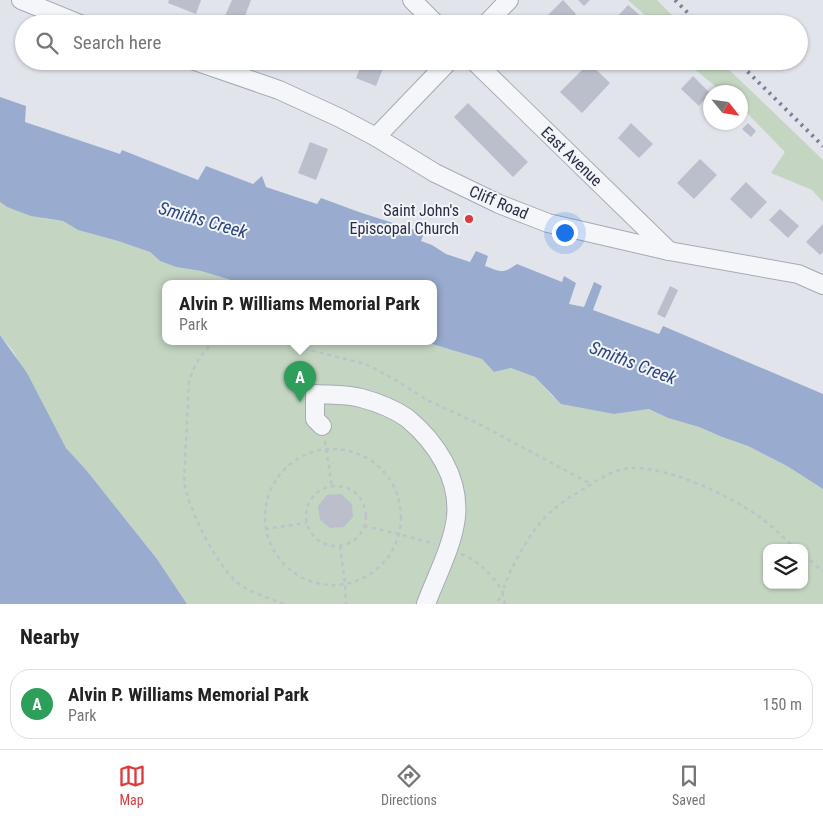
<!DOCTYPE html>
<style>
:root{--surface:#fff;--page:#f6f6f6;--text:#222;--muted:#767676;--line:#e0e0e0;--accent:#dc3b3d}
body{margin:0;font-family:"Roboto Condensed",sans-serif;background:var(--page);color:var(--text)}
.controls{position:absolute;right:15px;bottom:15px;display:grid;overflow:hidden;border-radius:10px;box-shadow:0 1px 4px #0004}
.controls button{width:45px;height:45px;display:grid;place-items:center;padding:0;border:0;border-bottom:1px solid var(--line);background:var(--surface);color:var(--text);font:25px sans-serif}
.compass{position:absolute;left:703px;top:85px;width:45px;height:45px;border-radius:50%;background:var(--surface);box-shadow:0 1px 4px #0004;rotate:120deg}
.you{position:absolute;left:564px;top:232px;width:18px;height:18px;margin:-12px;border:4px solid #fff;border-radius:50%;background:#1a73e8;box-shadow:0 0 0 8px #1a73e833}
.badge{display:grid;place-items:center;width:32px;height:32px;border-radius:50%;background:var(--accent);color:#fff;font-size:16px;font-weight:700}
.pin{position:absolute;translate:-50% -41px;filter:drop-shadow(0 1px 2px #0008)}
.pin::after{content:'';position:absolute;top:26px;width:18px;height:15px;background:inherit;clip-path:polygon(0 0,100% 0,50% 100%)}
.popup{position:absolute;left:162px;top:280px;width:275px;height:65px;box-sizing:border-box;display:grid;place-content:center;border-radius:10px;background:var(--surface);filter:drop-shadow(0 1px 4px #0005);font-size:16px;white-space:nowrap;color:var(--muted)}
.popup b{font-size:19px;color:var(--text)}
.popup::after{content:'';position:absolute;left:50%;top:100%;margin-left:-10px;border:10px solid transparent;border-top-color:var(--surface)}
.list{margin:0;padding:0;list-style:none}
h2{display:flex;justify-content:space-between;align-items:center;height:65px;margin:0;padding:0 20px;font-size:21px}
h2 small{font-size:16px;font-weight:400;color:var(--muted)}
.list li{display:grid;grid-template-columns:32px 1fr auto;gap:15px;align-items:center;box-sizing:border-box;height:70px;margin:0 10px 10px;padding:0 10px;border:1px solid var(--line);border-radius:20px}
.list b{display:block;font-size:19px;white-space:nowrap}
.list p{margin:0;font-size:16px;white-space:nowrap;color:var(--muted)}
.list em{font-size:16px;font-style:normal;color:var(--muted)}
.icon{flex:none;width:28px;height:28px;fill:none;stroke:currentColor;stroke-width:2;stroke-linecap:round;stroke-linejoin:round}
.map{position:relative;flex:none;width:823px;height:604px;overflow:hidden}
.search{position:absolute;background:var(--surface);box-shadow:0 1px 4px #0004;left:15px;right:15px;top:15px;height:55px;display:flex;align-items:center;gap:12px;box-sizing:border-box;padding:0 18px;border-radius:28px;color:var(--muted);font-size:19px}
.sheet{height:145px;background:var(--surface)}
nav{display:flex;justify-content:space-around;align-items:center;box-sizing:border-box;height:70px;border-top:1px solid var(--line);background:var(--surface);font-size:14px;color:var(--muted)}
nav a{display:grid;justify-items:center;gap:2px}
nav .on{color:var(--accent)}
.map>svg:first-child{display:block}
.green{fill:#c4d6c2;fill-rule:evenodd}
.water{fill:#99accf}
.building{fill:#bbbfcc}
.lines{fill:none;stroke-linecap:round;stroke-linejoin:round}
.minor-casing{stroke:#a6aab6;stroke-width:20}
.path{stroke:#c0c2ca;stroke-width:2.5;stroke-dasharray:4 4;stroke-linecap:butt}
.minor{stroke:#f5f6f9;stroke-width:18}
.rail{stroke:#798097;stroke-width:4;stroke-dasharray:2.5 5;stroke-linecap:butt}
.poi-dot{fill:#dc3b3d;stroke:#f2f4f8;stroke-width:2}
.labels{text-anchor:middle;stroke-width:4;stroke-linejoin:round;paint-order:stroke}
.street-label{font-size:16px;fill:#282e45;stroke:#f2f4f8}
.poi-label{font-size:16px;fill:#282e45;stroke:#f2f4f8;text-anchor:end}
.water-label{font-size:18px;font-style:italic;fill:#2d467e;stroke:#f2f4f8}
</style>
<div class="map">
<svg width="823" height="604" viewBox="0 0 823 604">
<rect width="100%" height="100%" fill="#e2e4eb"/>
<g class="green">
<path d="M628,0H657L681,24H655Z"/>
<path d="M685,61H720L823,160V202L812,190L771,173L785,152L741,107L740,92H722Z"/>
<path d="M0,202L7,207L47,219L63,221L78,230L118,241L150,252L160,261L176,267L201,271L241,283H166V341H422L482,359L494,372L511,368L535,377L553,397L614,414L649,409L668,418L699,427L722,437L748,446L787,466L823,489V604H187L157,559L87,471L66,448L13,351L0,335ZM767,548H804V585H767Z"/>
</g>
<g class="water">
<path d="M0,97L26,106L25,122L120,154L122,150L198,180L206,166L253,184L262,176L266,187L317,204L321,198L359,212L424,233L421,241L432,245L446,254L470,262L476,251L488,256L485,266C502,272 502,274 517,264L562,282L564,276L576,283L569,304L584,307L594,282L602,286L593,310L659,334L663,326L823,394V489L787,466L748,446L722,437L699,427L668,418L649,409L614,414L561,404L535,377L511,368L494,372L482,359L422,341H434V283H241L201,271L176,267L160,261L150,252L118,241L78,230L63,221L31,216L7,207L0,202Z"/>
<path d="M0,335L27,373L66,448L87,471L157,559L187,604H0Z"/>
</g>
<g class="building">
<path d="M169,0H201L196,14L168,3Z"/>
<path d="M232,0H251L242,24L224,18Z"/>
<path d="M563,0L576,14L566,24H547L543,20Z"/>
<path d="M578,0H590L584,6Z"/>
<path d="M628,5L642,17L635,24H622L616,18Z"/>
<path d="M363,61H386L376,86L356,78Z"/>
<path d="M589,63L610,83L582,113L560,92Z"/>
<path d="M693,76L710,93L699,106L681,89Z"/>
<path d="M468,103L528,162L513,177L454,117Z"/>
<path d="M631,123L653,144L639,158L618,138Z"/>
<path d="M748,123L756,131L751,137L742,129Z"/>
<path d="M310,142L328,149L316,180L298,173Z"/>
<path d="M700,159L717,175L694,199L677,183Z"/>
<path d="M746,182L767,202L751,219L730,199Z"/>
<path d="M780,209L799,226L788,238L769,220Z"/>
<path d="M823,224V252L820,255L806,242Z"/>
<path d="M670,286L678,290L665,318L657,314Z"/>
<path d="M341,494L352,504L353,517L344,527L330,528L320,520L318,506L327,495Z"/>
</g>
<g class="lines">
<defs>
<g id="minor">
<path d="M21,0L80,24"/>
<path d="M412,0L436,24"/>
<path d="M486,24L509,0"/>
<path d="M195,61L279,90L340,118L376,137L435,173L499,204L548,223L669,251L798,274L823,285"/>
<path d="M474,61L669,251"/>
<path d="M376,137L449,61"/>
<path d="M322,426L315,419V394C330,395 347,394 361,398C376,402 394,409 407,418C436,442 460,478 456,517C453,545 436,577 426,604"/>
</g>
</defs>
<use href="#minor" class="minor-casing"/>
<g class="path">
<path d="M215,341C201,353 194,365 189,382L184,482C189,510 216,565 238,583C251,593 269,598 284,604"/>
<path d="M273,341L366,364L394,379L427,400L481,425L591,484"/>
<path d="M325,441L332,487"/>
<circle cx="333" cy="517" r="68"/>
<circle cx="336" cy="516" r="30"/>
<path d="M364,526L399,534L435,544"/>
<path d="M265,529L306,523"/>
<path d="M340,546L345,584L346,604"/>
<path d="M461,554C479,561 494,576 503,593L496,604"/>
<path d="M804,555L823,571"/>
<path d="M505,604C504,601 502,596 503,593C504,580 523,546 531,535C545,514 561,502 582,490C596,481 613,469 630,468C668,466 731,496 761,518C773,527 784,538 795,548"/>
</g>
<use href="#minor" class="minor"/>
<g class="rail">
<path d="M675,0L699,24"/>
<path d="M737,61L823,146"/>
</g>
</g>
<circle class="poi-dot" cx="469" cy="219" r="5"/>
<g class="labels">
<g class="street-label">
<text transform="translate(572 156) rotate(44)" y="6">East Avenue</text>
<text transform="translate(499 202) rotate(23)" y="6">Cliff Road</text>
</g>
<g class="poi-label">
<text x="459" y="216">Saint John's<tspan x="459" dy="18">Episcopal Church</tspan></text>
</g>
<g class="water-label">
<text transform="translate(203 220) rotate(16)" y="6">Smiths Creek</text>
<text transform="translate(633 363) rotate(21)" y="6">Smiths Creek</text>
</g>
</g>
</svg>
<div class="controls">
<button><svg class="icon" aria-label="layers" viewBox="0 0 24 24"><path d="M12 4l9 5-9 5-9-5zM3 14l9 5 9-5"/></svg></button>
</div>
<svg class="compass" viewBox="-18 -18 36 36"><path d="M0-13l5 13h-10z" fill="#e53935"/><path d="M0 13l5-13h-10z" fill="#767676"/></svg>
<div class="you"></div>
<div class="pin badge" style="left:300px;top:402px;background:#2e9e5b">A</div>
<div class="popup"><b>Alvin P. Williams Memorial Park</b>Park</div>
<div class="search"><svg class="icon" aria-label="search" viewBox="0 0 24 24"><circle cx="10" cy="10" r="6"/><path d="M15 15l6 6"/></svg>Search here</div>
</div>
<section class="sheet">
<h2>Nearby<small></small></h2>
<ul class="list">
<li><span class="badge" style="background:#2e9e5b">A</span><div><b>Alvin P. Williams Memorial Park</b><p>Park</p></div><em>150 m</em></li>
</ul>
</section>
<nav>
<a class="on"><svg class="icon" aria-label="map" viewBox="0 0 24 24"><path d="M3 6l6-2 6 2 6-2v14l-6 2-6-2-6 2zM9 4v14M15 6v14"/></svg>Map</a>
<a><svg class="icon" aria-label="directions" viewBox="0 0 24 24"><path d="M12 3l9 9-9 9-9-9zM9 14v-3h6M13 9l2 2-2 2"/></svg>Directions</a>
<a><svg class="icon" aria-label="saved" viewBox="0 0 24 24"><path d="M7 4h10v16l-5-4-5 4z"/></svg>Saved</a>
</nav>
